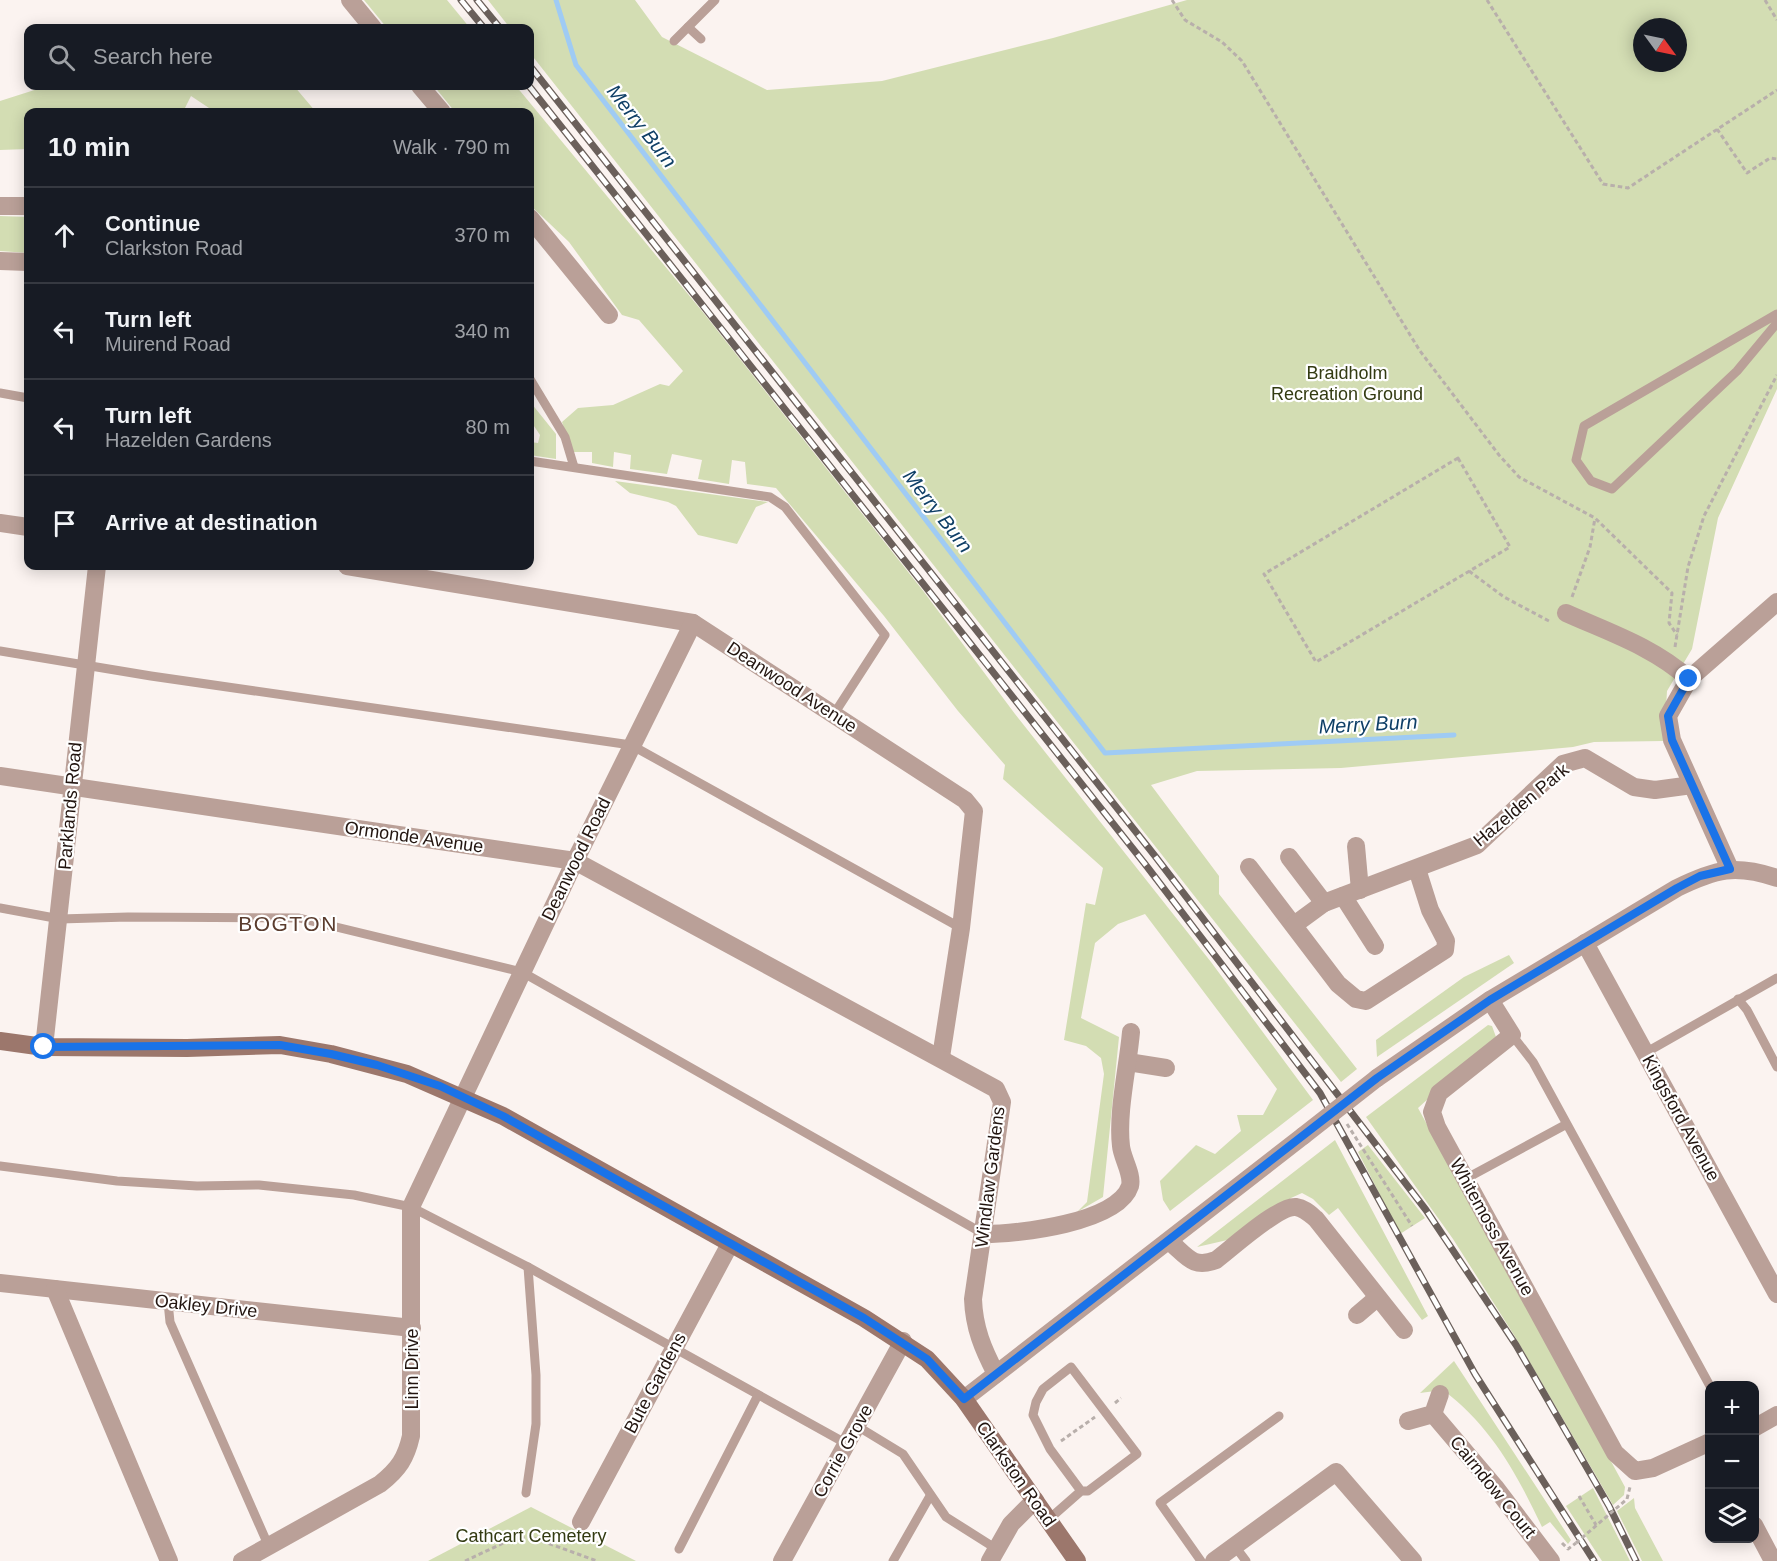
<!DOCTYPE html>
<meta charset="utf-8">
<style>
:root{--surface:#171b24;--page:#20242c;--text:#f1f3f6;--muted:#9ea1a6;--line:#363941}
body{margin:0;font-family:Arial,sans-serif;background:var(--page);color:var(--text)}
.controls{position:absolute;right:18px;bottom:18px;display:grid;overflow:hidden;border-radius:12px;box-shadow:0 3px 15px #0003}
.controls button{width:54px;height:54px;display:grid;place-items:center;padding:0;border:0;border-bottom:2px solid var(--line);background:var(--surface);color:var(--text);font:30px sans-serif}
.compass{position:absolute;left:1633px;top:18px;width:54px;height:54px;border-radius:50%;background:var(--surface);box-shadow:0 3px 15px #0003;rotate:123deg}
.stop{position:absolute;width:18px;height:18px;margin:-14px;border:4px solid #1a73e8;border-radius:50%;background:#fff}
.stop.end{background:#1a73e8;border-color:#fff;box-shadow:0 2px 6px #0008}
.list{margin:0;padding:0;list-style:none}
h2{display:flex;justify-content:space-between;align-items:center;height:78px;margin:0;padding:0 24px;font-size:26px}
h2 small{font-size:20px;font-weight:400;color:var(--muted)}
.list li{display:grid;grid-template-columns:39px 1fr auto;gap:18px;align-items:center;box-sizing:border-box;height:96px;padding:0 24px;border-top:2px solid var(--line)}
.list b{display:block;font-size:22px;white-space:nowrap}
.list p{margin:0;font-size:20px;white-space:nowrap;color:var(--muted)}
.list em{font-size:20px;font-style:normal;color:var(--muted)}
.icon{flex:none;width:33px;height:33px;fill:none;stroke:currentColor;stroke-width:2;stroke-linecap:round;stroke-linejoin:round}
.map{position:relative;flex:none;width:1777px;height:1561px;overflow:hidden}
.search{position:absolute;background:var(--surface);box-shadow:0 3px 15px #0003;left:24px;top:24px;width:510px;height:66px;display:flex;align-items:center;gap:15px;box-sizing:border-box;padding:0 21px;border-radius:12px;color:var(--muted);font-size:22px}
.panel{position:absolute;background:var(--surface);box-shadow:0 3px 15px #0003;left:24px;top:108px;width:510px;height:462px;border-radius:12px}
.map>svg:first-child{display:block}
.green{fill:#d3ddb3;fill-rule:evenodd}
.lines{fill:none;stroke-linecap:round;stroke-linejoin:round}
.stream{stroke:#9fcbf4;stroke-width:5}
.path{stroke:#b8afab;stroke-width:3;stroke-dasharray:4.5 3;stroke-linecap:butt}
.service{stroke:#baa098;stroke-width:9}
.minor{stroke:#baa098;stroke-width:18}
.tertiary{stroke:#baa098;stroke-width:18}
.secondary{stroke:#9c776c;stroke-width:18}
.rail-casing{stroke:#6b605b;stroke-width:7}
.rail{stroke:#fff;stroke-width:4.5;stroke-dasharray:14;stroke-linecap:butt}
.path-bridge{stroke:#b8afab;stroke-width:3;stroke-dasharray:4.5 3;stroke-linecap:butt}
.tertiary-bridge{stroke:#baa098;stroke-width:18}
.route{stroke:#1a73e8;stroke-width:8}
.labels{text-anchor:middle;stroke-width:4.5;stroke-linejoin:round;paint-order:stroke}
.park-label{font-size:18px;fill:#333b12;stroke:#fff}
.street-label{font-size:18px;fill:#221510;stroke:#fff}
.water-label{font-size:20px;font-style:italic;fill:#0f3f66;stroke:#fff}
.quarter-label{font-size:21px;letter-spacing:1.5px;fill:#5a3c2e;stroke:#fff}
</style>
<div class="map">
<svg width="1777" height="1561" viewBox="0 0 1777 1561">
<rect width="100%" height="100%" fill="#fbf3f0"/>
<g class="green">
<path d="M364,0H447L470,28H387Z"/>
<path d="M488,0H635L662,37L767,90L882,81L1053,38L1187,0H1777V389L1718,518L1692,649L1667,691L1664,741L1594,742L1573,747L1341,768L1197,771L1151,785L1219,876V894L1357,1069L1341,1082L530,53V28H510ZM1642,27H1678V63H1642Z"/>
<path d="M47,86H294L316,112H215L191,96L183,112H28V149L0,150V101Z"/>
<path d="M434,86H516L702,311L924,592L1015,714L1211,962L1313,1100L1170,1211L1163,1200L1160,1181L1196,1145L1215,1154L1241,1131L1237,1115H1263L1277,1089L1145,914L1118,924L1095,943L1081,1018L1119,1037L1103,1197L1077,1212L1087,1202L1104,1074L1101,1058L1086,1046L1064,1040L1086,903L1095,905L1103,868L1003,779L1005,765L958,711L884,616L776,488L747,484L745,462L732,460L729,484L698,479L702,460L672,454L667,474L630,469L631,455L614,452L613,467L592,463V452H572L562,422L578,408L613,405L660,384L669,386L683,371L639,320L622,315L569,242L530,205V112H455Z"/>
<path d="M0,216L28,217V253L0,251Z"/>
<path d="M531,403L556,434V459L530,455V442L538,443L540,435L530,420Z"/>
<path d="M615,481L768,502L756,507L737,544L698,535L676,506L668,502L630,493Z"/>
<path d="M1509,955L1514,963L1377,1057L1376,1040L1464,977Z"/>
<path d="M1488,1025L1492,1026L1496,1037L1418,1108L1625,1487L1624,1495L1613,1505L1514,1335L1453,1239L1366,1117Z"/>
<path d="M1335,1140L1428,1316L1422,1320L1338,1208L1329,1215L1313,1199L1302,1193L1291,1198L1236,1238L1197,1247Z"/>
<path d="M1368,1145L1425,1218L1400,1234L1358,1152Z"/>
<path d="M1454,1361L1571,1540L1568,1544L1550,1522L1542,1527C1517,1474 1491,1426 1443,1390L1420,1393Z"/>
<path d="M1593,1488L1630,1561H1602L1566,1506Z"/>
<path d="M1634,1498L1635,1508L1663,1561H1642L1617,1511Z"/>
<path d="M531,1507L636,1561H428Z"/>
</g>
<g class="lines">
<path class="stream" d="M556,0L576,65L1105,753L1454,735"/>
<g class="path">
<path d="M1172,0L1185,20L1222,42L1242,61L1420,351L1499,455L1519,477L1595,518L1672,593L1669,623L1677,635"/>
<path d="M1487,0L1603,184L1628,188L1777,90"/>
<path d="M1765,0L1777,20"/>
<path d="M1717,129L1747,173L1770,158L1777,159"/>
<path d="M1458,458L1510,547L1316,662L1264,574Z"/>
<path d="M1469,571L1504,597L1549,621"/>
<path d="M1572,597L1590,547L1595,518"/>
<path d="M1675,647L1688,567L1704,516L1777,375"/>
<path d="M1347,1124L1412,1226"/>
<path d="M1115,1403L1121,1398"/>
<path d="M1061,1441L1095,1417"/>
<path d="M1579,1496L1596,1525"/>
<path d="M1627,1499L1630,1487"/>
<path d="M1562,1543L1568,1549L1576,1543"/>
<path d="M465,1561L512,1539L531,1537L597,1561"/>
</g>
<g class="service">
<path d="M688,27L701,39"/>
<path d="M674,41L715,0"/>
<path d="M1777,314L1584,426L1576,460L1591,481L1612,489L1737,371L1777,323"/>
<path d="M530,379L565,437L574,467"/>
<path d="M0,393L28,398"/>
<path d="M530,461L770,497L785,507L885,635L834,714"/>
<path d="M0,651L151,676L631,745L961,928"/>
<path d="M0,908L60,919L128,917L299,918L522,972L984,1234"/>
<path d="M1738,999L1747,1010L1777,1067"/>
<path d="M1512,1035L1533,1062L1710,1386"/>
<path d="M1645,1053L1777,978"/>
<path d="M0,1166L117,1181L197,1186L259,1185L354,1195L411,1207L528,1267L847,1444"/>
<path d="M1467,1178L1565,1125"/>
<path d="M168,1302L170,1322L269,1547"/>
<path d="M857,1426L903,1454L946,1517L995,1548"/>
<path d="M526,1493L536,1424V1375L528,1267"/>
<path d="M1048,1520L1081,1491H1088L1137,1454L1071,1367L1043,1389L1036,1402L1033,1415L1050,1449L1081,1491"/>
<path d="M1234,1545L1246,1561"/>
<path d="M679,1549L758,1395"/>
<path d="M893,1561L930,1496"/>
<path d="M1201,1561L1160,1503L1279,1416"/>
</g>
<g class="minor">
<path d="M350,0L373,28"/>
<path d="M420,86L442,112"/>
<path d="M0,206H28"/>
<path d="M530,218L609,315"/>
<path d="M0,261L28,262"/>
<path d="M0,523L28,527"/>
<path d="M347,566L693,623L965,800L974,811L961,928L941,1057"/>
<path d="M1566,613C1608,632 1654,647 1689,679"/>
<path d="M0,776L575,861L996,1089L1002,1102L973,1299C974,1328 983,1349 996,1374"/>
<path d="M1356,846L1360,890"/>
<path d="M1289,857L1324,903"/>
<path d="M1249,867L1338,984L1356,999L1366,1001L1445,950L1446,941L1430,910L1417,869"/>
<path d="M1730,869L1672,740L1668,716L1689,679L1777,602"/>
<path d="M1343,896L1375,946"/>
<path d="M1294,925L1324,903L1477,845L1563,764L1585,758L1634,787L1655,790L1692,785"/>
<path d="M1585,943L1777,1294"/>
<path d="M1490,1000L1512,1035L1439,1093L1432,1112L1437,1127L1615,1453L1635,1471L1653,1468L1710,1442"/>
<path d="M44,1047L97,566"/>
<path d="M1128,1062L1166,1068"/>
<path d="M984,1234C1018,1234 1118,1223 1130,1186C1133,1174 1122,1158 1121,1146C1117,1112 1128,1067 1131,1032"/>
<path d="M1169,1241C1187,1256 1192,1269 1216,1260C1232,1248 1279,1205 1296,1207C1304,1208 1310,1214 1316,1219L1404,1330"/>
<path d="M0,1283L412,1328"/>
<path d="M55,1289L169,1561"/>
<path d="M1357,1315L1377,1298"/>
<path d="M1433,1414L1495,1487L1551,1561"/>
<path d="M1408,1421L1433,1414L1440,1394"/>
<path d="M1754,1428L1777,1415"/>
<path d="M581,1522L730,1244"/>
<path d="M1754,1525L1773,1561"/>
<path d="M242,1561L380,1484C399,1469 406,1458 411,1436V1207L575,861L693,623"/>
<path d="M782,1561L903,1341"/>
<path d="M990,1561L1011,1524L1035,1500"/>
<path d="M1214,1561L1336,1472L1413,1561"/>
</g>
<g class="tertiary">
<path d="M1377,1078L1490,1000L1677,888C1716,869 1735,864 1777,878"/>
<path d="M964,1399L1303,1136"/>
</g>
<path class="secondary" d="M0,1041L44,1047L187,1048L280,1045L331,1054L407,1074L503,1116L864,1318L927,1359L964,1399L1077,1561"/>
<defs>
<g id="rail">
<path d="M461,0L484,28"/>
<path d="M477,0L500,28"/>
<path d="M530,66L1155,856L1426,1210L1516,1345L1609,1506L1636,1561"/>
<path d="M529,86L1145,864L1320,1093L1475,1374L1594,1561"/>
</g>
</defs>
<use href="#rail" class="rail-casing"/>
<use href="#rail" class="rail"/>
<path class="path-bridge" d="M1576,1543L1627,1499"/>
<path class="tertiary-bridge" d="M1303,1136L1377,1078"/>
</g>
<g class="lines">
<path class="route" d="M44,1047L280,1045L331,1054L377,1065L440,1086L503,1116L864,1318L927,1359L964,1399L1377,1078L1490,1000L1677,888L1700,876L1730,869L1672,740L1668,716L1689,679"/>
</g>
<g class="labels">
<g class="park-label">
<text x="1347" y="379">Braidholm<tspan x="1347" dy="21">Recreation Ground</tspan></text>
<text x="531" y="1542">Cathcart Cemetery</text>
</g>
<g class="street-label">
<text transform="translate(792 687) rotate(33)" y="6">Deanwood Avenue</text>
<text transform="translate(1521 805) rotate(-40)" y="6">Hazelden Park</text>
<text transform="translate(70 806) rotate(-85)" y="6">Parklands Road</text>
<text transform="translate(414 837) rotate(8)" y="6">Ormonde Avenue</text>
<text transform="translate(576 859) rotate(-64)" y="6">Deanwood Road</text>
<text transform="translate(1681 1118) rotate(61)" y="6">Kingsford Avenue</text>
<text transform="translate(990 1177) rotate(-83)" y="6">Windlaw Gardens</text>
<text transform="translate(1492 1227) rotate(61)" y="6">Whitemoss Avenue</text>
<text transform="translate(206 1306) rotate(6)" y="6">Oakley Drive</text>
<text transform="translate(412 1369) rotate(-90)" y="6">Linn Drive</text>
<text transform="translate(655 1383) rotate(-62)" y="6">Bute Gardens</text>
<text transform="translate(843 1451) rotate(-61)" y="6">Corrie Grove</text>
<text transform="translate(1016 1474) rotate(55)" y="6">Clarkston Road</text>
<text transform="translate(1493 1487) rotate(51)" y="6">Cairndow Court</text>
</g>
<g class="water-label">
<text transform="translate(642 126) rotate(52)" y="7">Merry Burn</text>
<text transform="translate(938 511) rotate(52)" y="7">Merry Burn</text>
<text transform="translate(1368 724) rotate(-3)" y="7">Merry Burn</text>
</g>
<g class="quarter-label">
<text x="288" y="931">BOGTON</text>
</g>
</g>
</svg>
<div class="controls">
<button>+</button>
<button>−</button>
<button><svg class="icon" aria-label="layers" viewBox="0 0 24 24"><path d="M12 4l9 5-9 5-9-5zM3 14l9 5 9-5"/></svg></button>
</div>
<svg class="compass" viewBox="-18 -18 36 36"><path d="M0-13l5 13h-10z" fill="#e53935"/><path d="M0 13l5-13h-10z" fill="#9ea1a6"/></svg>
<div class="stop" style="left:44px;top:1047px"></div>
<div class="stop end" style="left:1689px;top:679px"></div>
<div class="search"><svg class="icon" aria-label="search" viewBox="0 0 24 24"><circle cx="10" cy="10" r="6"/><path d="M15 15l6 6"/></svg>Search here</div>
<section class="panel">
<h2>10 min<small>Walk · 790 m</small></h2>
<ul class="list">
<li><svg class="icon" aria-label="ahead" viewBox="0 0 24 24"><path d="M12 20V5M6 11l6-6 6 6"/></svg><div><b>Continue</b><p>Clarkston Road</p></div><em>370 m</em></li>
<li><svg class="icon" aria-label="left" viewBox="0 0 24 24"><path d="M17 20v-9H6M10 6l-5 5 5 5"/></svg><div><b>Turn left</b><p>Muirend Road</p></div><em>340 m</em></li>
<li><svg class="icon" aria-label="left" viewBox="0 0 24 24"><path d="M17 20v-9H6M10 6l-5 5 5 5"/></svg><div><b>Turn left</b><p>Hazelden Gardens</p></div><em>80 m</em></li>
<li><svg class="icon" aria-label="arrive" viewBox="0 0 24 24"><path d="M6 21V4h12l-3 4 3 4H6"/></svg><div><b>Arrive at destination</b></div></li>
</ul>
</section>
</div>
